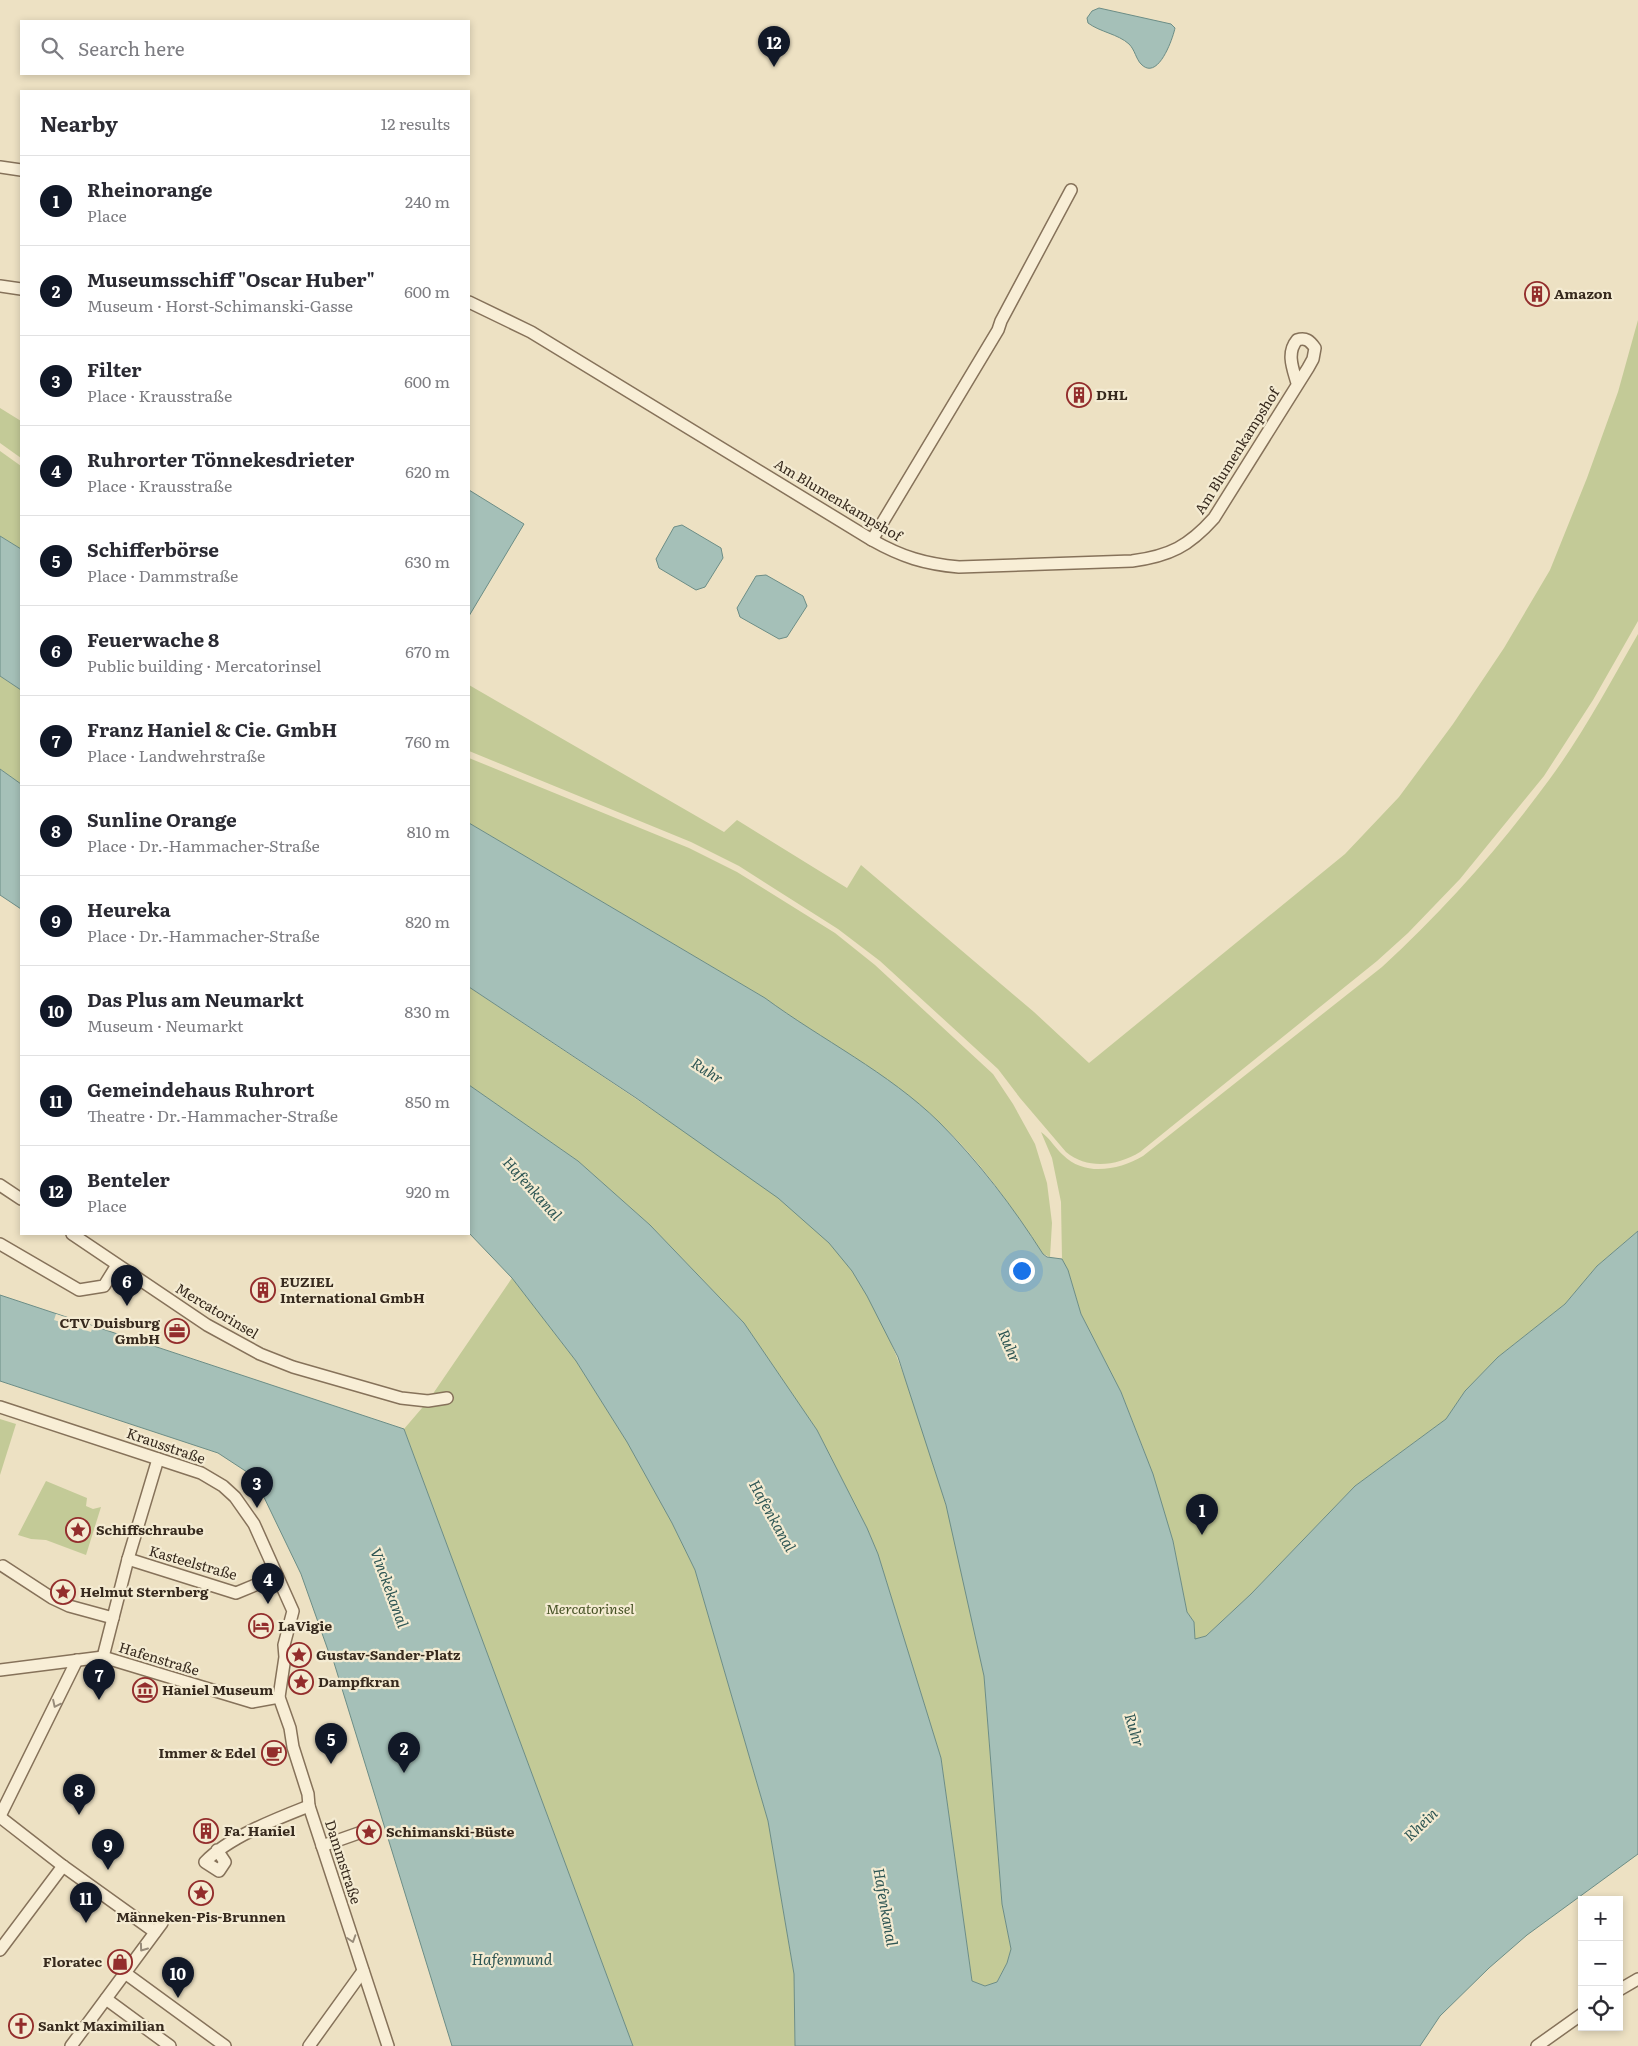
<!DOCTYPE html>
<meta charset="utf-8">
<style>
:root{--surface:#fff;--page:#f2f2f3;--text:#2b2b33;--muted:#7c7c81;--line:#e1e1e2;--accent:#111827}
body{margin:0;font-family:Literata,serif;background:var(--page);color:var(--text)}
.controls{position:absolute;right:15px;bottom:15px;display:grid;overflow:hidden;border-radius:0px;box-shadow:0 2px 8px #0003}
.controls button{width:45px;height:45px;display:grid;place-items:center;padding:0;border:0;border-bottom:1px solid var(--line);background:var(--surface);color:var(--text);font:25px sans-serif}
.you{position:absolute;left:1021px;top:1270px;width:18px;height:18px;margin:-12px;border:4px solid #fff;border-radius:50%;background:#1a73e8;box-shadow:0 0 0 8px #1a73e833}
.badge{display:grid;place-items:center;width:32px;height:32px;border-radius:50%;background:var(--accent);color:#fff;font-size:16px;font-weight:700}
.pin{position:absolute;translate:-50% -41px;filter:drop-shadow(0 1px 2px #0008)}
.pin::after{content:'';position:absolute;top:26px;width:18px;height:15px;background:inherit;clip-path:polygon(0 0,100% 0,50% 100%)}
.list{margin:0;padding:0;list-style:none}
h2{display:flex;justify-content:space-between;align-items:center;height:65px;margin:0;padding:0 20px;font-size:21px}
h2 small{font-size:16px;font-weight:400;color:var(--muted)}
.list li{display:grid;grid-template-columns:32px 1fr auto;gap:15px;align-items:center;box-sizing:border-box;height:90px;padding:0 20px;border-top:1px solid var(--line)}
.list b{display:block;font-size:19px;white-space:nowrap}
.list p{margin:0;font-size:16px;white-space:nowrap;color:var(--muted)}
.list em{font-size:16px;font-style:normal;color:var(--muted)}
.icon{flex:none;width:28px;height:28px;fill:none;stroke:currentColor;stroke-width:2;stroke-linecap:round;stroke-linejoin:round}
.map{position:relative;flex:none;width:1638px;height:2046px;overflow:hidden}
.search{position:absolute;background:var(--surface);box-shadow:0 2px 8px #0003;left:20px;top:20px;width:450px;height:55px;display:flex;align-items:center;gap:12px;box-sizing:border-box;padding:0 18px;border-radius:0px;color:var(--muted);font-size:19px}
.panel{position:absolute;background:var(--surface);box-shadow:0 2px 8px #0003;left:20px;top:90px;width:450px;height:1145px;border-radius:0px}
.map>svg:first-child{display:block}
.green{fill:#c3ca97}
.water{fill:#a5c0b8;stroke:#6c8d86}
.pier{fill:#ede1c3}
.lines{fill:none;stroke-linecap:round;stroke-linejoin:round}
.minor-casing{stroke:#86725a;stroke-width:14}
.minor{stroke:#f8eed6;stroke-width:11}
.oneway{stroke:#988c7a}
.labels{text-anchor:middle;stroke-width:4.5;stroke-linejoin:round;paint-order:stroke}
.poi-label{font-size:14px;font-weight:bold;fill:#372a1e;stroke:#f4ebd2;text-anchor:start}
.street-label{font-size:14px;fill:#372a1e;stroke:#f4ebd2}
.park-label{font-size:14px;font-style:italic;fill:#465225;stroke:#f4ebd2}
.water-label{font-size:15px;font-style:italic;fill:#2e5654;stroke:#f4ebd2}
</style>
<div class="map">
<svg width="1638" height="2046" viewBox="0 0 1638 2046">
<rect width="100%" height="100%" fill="#ede1c3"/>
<g class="green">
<path d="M1638,320V621L1593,700L1544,776L1460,879L1408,933L1377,961L1140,1152C1117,1166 1088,1170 1066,1152L1020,1098L998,1069L880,961L838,929L739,866L691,842L469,751V685L724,832L737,820L847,888L861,865L1034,1012L1089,1063L1345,854L1399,797L1453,724L1504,648L1550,570L1587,478L1618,392Z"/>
<path d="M0,408L21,421V458L0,443Z"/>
<path d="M0,451L21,466V549L0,536Z"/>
<path d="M1638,634V1231L1597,1266L1565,1304L1498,1357L1465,1391L1446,1419L1355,1486L1251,1594L1206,1636L1195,1639L1194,1622L1187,1612L1173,1541L1145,1453L1121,1392L1081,1314L1068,1270L1062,1259L1061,1202L1052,1158L1041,1132C1050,1138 1055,1148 1063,1155C1085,1177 1119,1170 1143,1156L1382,967C1444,910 1499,848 1549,780C1583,734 1610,683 1638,634Z"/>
<path d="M0,676L21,690V784L0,769Z"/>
<path d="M469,758L689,848L737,872L835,933L875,965L993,1074L1013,1104L1035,1144L1047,1183L1052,1223L1050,1257L1043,1254C1012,1207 979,1159 938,1121C885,1072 822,1040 765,998L469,823Z"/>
<path d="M469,987C543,1037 618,1086 691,1136C748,1175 812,1214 852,1271C900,1341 920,1426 946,1505L948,1507L984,1676L1002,1904L1011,1949L1007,1963L996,1983L985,1986L972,1981L941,1758L878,1554L867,1528L817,1430L744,1323L650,1225L578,1161L469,1085Z"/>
<path d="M512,1278L576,1361L627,1442L672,1523L695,1570L768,1821L794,1974L795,2046H633L404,1429L428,1401Z"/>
<path d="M0,1419L16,1424L0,1475Z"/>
<path d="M46,1481L87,1498L86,1506L93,1509L101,1507L86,1555L46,1540L31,1539L18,1535Z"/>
</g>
<g class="water">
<path d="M1099,8L1171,24L1175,28C1173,38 1158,82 1141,64C1136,59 1135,50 1129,44C1118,34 1100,32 1088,23L1087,18L1092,11Z"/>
<path d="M469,490L524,524L469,616Z"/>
<path d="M682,525L721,548L723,558L705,587L696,590L659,568L656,559L674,527Z"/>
<path d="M0,536L21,549V690L0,676Z"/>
<path d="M766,575L803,596L807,606L787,637L779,639L740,617L737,608L756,576Z"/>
<path d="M0,769L21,784V909L0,895Z"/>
<path d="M469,823L765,998C822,1040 888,1072 939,1122C979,1162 1013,1207 1043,1254L1047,1257L1062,1259L1068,1270L1081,1314L1121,1392L1153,1474L1173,1541L1187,1612L1194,1622L1195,1639L1206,1636L1251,1594L1355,1486L1446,1419L1465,1391L1498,1357L1565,1304L1597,1266L1638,1231V1854L1527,1935L1489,1968L1440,2016L1420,2046H795L794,1974L768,1821L695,1570L672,1523L627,1442L576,1361L512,1278L469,1233V1085L578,1161L650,1225L744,1323L817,1430L867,1528L878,1554L941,1758L972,1981L985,1986L997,1982L1007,1963L1011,1949L1002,1904L984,1676L946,1505L898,1357L867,1296L852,1271L829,1243L778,1198L636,1098L469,987Z"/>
<path d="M0,1295L404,1429L633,2046H452L331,1653H329L301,1574L260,1489L247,1472L218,1453L0,1381Z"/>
</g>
<path class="pier" d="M56,1314L93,1326L91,1332L54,1320Z"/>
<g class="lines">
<defs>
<g id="minor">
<path d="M0,167L21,170"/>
<path d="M0,286L21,289"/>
<path d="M469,302L531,332L872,540C902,557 925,564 959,567L1132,561C1170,556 1189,546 1214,518L1308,368L1313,359L1315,348C1310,341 1306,337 1297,340C1286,353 1293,369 1297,383"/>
<path d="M872,540L998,330L1001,321L1071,190"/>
<path d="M0,1185L21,1199"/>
<path d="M72,1234L207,1325L260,1354L293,1367L401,1398L428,1401L447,1398"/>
<path d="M0,1244L79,1290L104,1286L117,1265"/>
<path d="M0,1407L201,1473L223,1486L235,1497L254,1524L293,1611L284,1645L285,1657L279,1697L290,1728L293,1747L308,1794L309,1806L388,2046"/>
<path d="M128,1559L236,1593L277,1576"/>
<path d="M3,1566L52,1598L69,1606L113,1618"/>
<path d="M103,1657L128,1559L158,1459"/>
<path d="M0,1670L103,1657L252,1702L279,1697"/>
<path d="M0,1816L77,1660"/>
<path d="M0,1817L63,1866L155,1932"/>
<path d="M322,1846L373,1828"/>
<path d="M217,1850L225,1862L219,1871L205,1862C229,1837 276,1819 309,1806"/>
<path d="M0,1950L63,1866"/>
<path d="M125,1973L225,2046"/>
<path d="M1619,1990L1638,1979"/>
<path d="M106,1999L170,2046"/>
<path d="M71,2046L162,1923"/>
<path d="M309,2046L363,1971"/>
<path d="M1537,2046L1582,2014"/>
</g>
</defs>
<use href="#minor" class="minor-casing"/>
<use href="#minor" class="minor"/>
</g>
<defs><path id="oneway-chevron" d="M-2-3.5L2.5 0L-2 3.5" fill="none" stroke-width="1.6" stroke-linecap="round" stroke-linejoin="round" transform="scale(1.25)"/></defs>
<g class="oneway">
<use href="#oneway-chevron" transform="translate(56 1704) rotate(116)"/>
<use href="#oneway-chevron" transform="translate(352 1939) rotate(72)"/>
<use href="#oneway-chevron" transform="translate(143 1948) rotate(126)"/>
</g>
<defs>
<symbol id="building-ring" viewBox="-11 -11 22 22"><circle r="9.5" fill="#f4ebd2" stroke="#932d2c" stroke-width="1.5"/><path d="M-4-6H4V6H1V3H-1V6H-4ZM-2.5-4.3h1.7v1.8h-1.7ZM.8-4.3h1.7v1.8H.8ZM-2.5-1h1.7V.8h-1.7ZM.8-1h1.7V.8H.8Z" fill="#932d2c"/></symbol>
<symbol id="office-ring" viewBox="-11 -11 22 22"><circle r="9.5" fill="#f4ebd2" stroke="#932d2c" stroke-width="1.5"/><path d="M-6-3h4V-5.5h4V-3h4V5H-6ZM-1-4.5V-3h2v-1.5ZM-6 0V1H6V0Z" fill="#932d2c"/></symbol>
<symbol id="sight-ring" viewBox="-11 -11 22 22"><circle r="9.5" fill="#f4ebd2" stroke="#932d2c" stroke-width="1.5"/><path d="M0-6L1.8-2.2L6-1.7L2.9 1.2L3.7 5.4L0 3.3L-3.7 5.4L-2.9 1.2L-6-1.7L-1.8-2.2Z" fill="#932d2c"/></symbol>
<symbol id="hotel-ring" viewBox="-11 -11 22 22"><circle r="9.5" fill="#f4ebd2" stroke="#932d2c" stroke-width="1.5"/><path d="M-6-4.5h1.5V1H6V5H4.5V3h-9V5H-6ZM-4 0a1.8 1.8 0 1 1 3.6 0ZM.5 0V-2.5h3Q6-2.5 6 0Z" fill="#932d2c"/></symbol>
<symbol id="museum-ring" viewBox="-11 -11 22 22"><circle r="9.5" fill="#f4ebd2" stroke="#932d2c" stroke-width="1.5"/><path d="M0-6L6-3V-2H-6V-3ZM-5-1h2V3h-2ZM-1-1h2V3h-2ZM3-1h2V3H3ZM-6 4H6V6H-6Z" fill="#932d2c"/></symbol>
<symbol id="cafe-ring" viewBox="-11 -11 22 22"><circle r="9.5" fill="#f4ebd2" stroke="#932d2c" stroke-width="1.5"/><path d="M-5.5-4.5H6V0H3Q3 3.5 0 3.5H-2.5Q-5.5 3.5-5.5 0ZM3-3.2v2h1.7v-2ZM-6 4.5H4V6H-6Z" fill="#932d2c"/></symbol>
<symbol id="shop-ring" viewBox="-11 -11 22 22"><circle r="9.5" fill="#f4ebd2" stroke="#932d2c" stroke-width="1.5"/><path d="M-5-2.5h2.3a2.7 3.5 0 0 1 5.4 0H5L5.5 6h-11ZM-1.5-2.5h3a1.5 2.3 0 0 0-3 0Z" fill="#932d2c"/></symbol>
<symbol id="church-ring" viewBox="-11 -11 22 22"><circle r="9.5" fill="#f4ebd2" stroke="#932d2c" stroke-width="1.5"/><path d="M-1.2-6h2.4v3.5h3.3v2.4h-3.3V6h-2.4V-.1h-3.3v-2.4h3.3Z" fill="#932d2c"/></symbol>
</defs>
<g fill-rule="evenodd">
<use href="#building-ring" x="1523" y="280" width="28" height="28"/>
<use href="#building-ring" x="1065" y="381" width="28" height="28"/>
<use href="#building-ring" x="249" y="1276" width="28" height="28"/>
<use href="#office-ring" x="163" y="1317" width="28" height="28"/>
<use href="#sight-ring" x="64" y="1516" width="28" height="28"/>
<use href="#sight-ring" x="49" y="1578" width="28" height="28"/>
<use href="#hotel-ring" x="247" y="1612" width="28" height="28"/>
<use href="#sight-ring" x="285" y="1641" width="28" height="28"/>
<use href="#sight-ring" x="287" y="1668" width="28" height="28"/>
<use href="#museum-ring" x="131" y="1676" width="28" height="28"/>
<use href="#cafe-ring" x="260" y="1739" width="28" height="28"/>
<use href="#building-ring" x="192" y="1817" width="28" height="28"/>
<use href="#sight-ring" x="355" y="1818" width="28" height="28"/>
<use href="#sight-ring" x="187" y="1879" width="28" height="28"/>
<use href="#shop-ring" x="106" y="1948" width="28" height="28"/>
<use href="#church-ring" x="7" y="2012" width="28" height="28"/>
</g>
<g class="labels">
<g class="poi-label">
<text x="1554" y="299">Amazon</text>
<text x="1096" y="400">DHL</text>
<text x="280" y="1287">EUZIEL<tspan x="280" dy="16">International GmbH</tspan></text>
<text x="160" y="1328" text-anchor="end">CTV Duisburg<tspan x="160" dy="16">GmbH</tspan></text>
<text x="96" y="1535">Schiffschraube</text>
<text x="80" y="1597">Helmut Sternberg</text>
<text x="278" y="1631">LaVigie</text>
<text x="316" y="1660">Gustav-Sander-Platz</text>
<text x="318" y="1687">Dampfkran</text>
<text x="162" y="1695">Haniel Museum</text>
<text x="256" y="1758" text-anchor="end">Immer &amp; Edel</text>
<text x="224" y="1836">Fa. Haniel</text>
<text x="386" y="1837">Schimanski-Büste</text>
<text x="201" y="1922" text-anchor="middle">Männeken-Pis-Brunnen</text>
<text x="102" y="1967" text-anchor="end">Floratec</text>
<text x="38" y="2031">Sankt Maximilian</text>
</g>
<g class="street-label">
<text transform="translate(1237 451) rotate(-58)" y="5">Am Blumenkampshof</text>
<text transform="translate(838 500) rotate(31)" y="5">Am Blumenkampshof</text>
<text transform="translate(217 1311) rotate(31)" y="5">Mercatorinsel</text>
<text transform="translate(166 1446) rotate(19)" y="5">Krausstraße</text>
<text transform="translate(193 1563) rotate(16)" y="5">Kasteelstraße</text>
<text transform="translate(159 1659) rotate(17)" y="5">Hafenstraße</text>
<text transform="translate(343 1862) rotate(72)" y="5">Dammstraße</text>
</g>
<g class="park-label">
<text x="590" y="1614">Mercatorinsel</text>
</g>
<g class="water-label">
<text transform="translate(707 1071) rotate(33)" y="5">Ruhr</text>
<text transform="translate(532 1189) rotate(48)" y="5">Hafenkanal</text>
<text transform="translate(1009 1346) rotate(67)" y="5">Ruhr</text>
<text transform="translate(772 1516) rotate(61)" y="5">Hafenkanal</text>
<text transform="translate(389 1588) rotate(70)" y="5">Vinckekanal</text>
<text transform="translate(1134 1730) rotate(73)" y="5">Ruhr</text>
<text transform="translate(1421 1825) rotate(-44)" y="5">Rhein</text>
<text transform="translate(885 1907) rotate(80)" y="5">Hafenkanal</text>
<text x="512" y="1965">Hafenmund</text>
</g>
</g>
</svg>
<div class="controls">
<button>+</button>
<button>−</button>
<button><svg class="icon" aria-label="locate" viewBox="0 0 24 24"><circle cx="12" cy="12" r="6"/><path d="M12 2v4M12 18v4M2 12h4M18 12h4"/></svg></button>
</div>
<div class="you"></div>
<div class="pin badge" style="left:1202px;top:1535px">1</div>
<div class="pin badge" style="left:404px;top:1773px">2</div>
<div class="pin badge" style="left:257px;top:1508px">3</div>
<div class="pin badge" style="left:268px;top:1604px">4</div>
<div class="pin badge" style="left:331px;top:1764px">5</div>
<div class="pin badge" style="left:127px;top:1306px">6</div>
<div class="pin badge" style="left:99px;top:1700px">7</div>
<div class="pin badge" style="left:79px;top:1815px">8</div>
<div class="pin badge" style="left:108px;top:1870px">9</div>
<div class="pin badge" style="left:178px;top:1998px">10</div>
<div class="pin badge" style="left:86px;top:1923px">11</div>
<div class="pin badge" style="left:774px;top:67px">12</div>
<div class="search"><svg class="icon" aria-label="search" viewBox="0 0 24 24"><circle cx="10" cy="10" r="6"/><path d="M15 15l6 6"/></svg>Search here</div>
<section class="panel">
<h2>Nearby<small>12 results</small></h2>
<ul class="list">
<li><span class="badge">1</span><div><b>Rheinorange</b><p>Place</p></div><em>240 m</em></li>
<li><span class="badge">2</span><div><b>Museumsschiff &quot;Oscar Huber&quot;</b><p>Museum · Horst-Schimanski-Gasse</p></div><em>600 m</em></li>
<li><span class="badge">3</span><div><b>Filter</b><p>Place · Krausstraße</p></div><em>600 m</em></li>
<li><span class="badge">4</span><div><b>Ruhrorter Tönnekesdrieter</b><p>Place · Krausstraße</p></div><em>620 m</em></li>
<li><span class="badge">5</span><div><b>Schifferbörse</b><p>Place · Dammstraße</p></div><em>630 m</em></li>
<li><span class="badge">6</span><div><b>Feuerwache 8</b><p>Public building · Mercatorinsel</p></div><em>670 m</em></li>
<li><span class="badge">7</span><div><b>Franz Haniel &amp; Cie. GmbH</b><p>Place · Landwehrstraße</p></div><em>760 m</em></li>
<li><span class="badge">8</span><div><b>Sunline Orange</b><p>Place · Dr.-Hammacher-Straße</p></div><em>810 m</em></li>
<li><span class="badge">9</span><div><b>Heureka</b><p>Place · Dr.-Hammacher-Straße</p></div><em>820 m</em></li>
<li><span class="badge">10</span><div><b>Das Plus am Neumarkt</b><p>Museum · Neumarkt</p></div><em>830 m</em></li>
<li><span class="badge">11</span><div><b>Gemeindehaus Ruhrort</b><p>Theatre · Dr.-Hammacher-Straße</p></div><em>850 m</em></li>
<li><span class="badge">12</span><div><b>Benteler</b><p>Place</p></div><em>920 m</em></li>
</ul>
</section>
</div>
